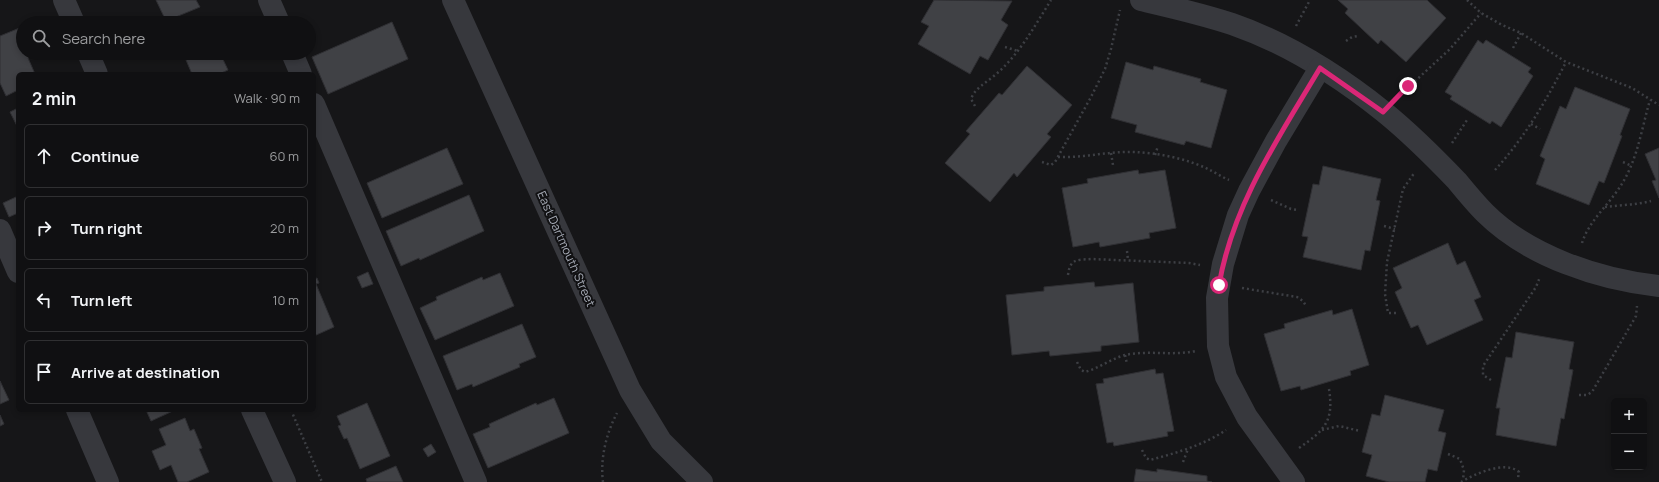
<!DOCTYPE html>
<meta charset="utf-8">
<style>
:root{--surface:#101012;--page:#1e1e20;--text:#f1f3f6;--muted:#9c9d9f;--line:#303032}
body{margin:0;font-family:Manrope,sans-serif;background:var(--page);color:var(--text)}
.controls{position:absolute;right:12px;bottom:12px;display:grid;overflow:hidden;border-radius:6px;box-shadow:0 2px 6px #0003}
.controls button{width:36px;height:36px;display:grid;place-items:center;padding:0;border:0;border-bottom:1px solid var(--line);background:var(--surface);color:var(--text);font:20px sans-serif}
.stop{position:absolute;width:12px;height:12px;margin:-9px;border:3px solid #db2777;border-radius:50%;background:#fff}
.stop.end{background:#db2777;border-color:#fff;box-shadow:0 1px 4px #0008}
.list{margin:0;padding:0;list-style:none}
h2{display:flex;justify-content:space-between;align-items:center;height:52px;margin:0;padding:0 16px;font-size:17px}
h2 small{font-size:13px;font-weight:400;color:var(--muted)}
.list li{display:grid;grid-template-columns:26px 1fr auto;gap:12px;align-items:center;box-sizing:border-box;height:64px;margin:0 8px 8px;padding:0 8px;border:1px solid var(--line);border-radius:6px}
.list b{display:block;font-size:15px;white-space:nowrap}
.list em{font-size:13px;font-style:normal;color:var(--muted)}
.icon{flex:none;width:22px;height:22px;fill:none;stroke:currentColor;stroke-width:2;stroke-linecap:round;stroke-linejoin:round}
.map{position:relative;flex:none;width:1659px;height:482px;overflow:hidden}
.search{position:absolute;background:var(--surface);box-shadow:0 2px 6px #0003;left:16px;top:16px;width:300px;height:44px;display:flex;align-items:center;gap:10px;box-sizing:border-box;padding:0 14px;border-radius:22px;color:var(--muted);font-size:15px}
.panel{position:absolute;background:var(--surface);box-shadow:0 2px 6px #0003;left:16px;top:72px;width:300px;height:340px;border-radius:6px}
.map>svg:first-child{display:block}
.building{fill:#404145;stroke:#303034}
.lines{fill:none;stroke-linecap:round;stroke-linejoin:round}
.path{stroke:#3d3f44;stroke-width:2.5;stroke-dasharray:2 3;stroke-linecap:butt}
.minor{stroke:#37383d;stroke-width:22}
.route{stroke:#db2777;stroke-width:5}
.labels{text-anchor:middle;stroke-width:4;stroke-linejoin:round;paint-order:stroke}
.street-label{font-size:12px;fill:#a8adb8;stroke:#111113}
</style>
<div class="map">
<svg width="1659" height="482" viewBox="0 0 1659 482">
<rect width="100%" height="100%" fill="#161618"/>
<g class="building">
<path d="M156,0H196L200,7L166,21Z"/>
<path d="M934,0L1012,1L1001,20L1008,25L988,60L980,56L970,74L918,44L929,26L921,22Z"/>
<path d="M1338,0H1427L1446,18L1406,62L1381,40L1378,44L1345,13L1348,9Z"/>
<path d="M205,18L207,23H195Z"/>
<path d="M392,22L408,59L328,94L312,57Z"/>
<path d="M22,27L23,30V53H29L31,56L28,58L35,74H18V90L6,96L0,83V36Z"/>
<path d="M1478,40L1483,44L1486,40L1531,68L1528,72L1533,76L1501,127L1492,121L1490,124L1450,99L1452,96L1445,92Z"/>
<path d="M183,53H220L228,70L219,74H192Z"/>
<path d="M1126,62L1153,70L1154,66L1201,79L1200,82L1227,90L1211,148L1186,141L1184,145L1135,132L1137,125L1111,118Z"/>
<path d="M1027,66L1072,105L1047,134L1051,137L1017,177L1014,173L990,202L945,163L970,134L966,131L999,93L1002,95Z"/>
<path d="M1575,87L1630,109L1620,135L1622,136L1604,183L1599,181L1589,205L1536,184L1545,159L1540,156L1560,106L1566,109Z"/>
<path d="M18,108V128L10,112Z"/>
<path d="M447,148L463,184L382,218L367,183Z"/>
<path d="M1659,148V198L1652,181L1656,180L1645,154Z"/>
<path d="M1323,166L1381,179L1376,200L1380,201L1370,251L1365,250L1361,270L1303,257L1308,237L1302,236L1313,184L1319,185Z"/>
<path d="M1138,170L1139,174L1165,170L1176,228L1149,233L1150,238L1100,247L1099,242L1073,247L1062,188L1088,183L1087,179Z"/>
<path d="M469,195L484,231L420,260L419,258L401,266L386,231Z"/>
<path d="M16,197L18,202V213L9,217L3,203Z"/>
<path d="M1448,243L1457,265L1465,261L1481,297L1474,300L1483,320L1427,345L1418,325L1411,328L1395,292L1402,288L1393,268Z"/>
<path d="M368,272L373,284L362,288L357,277Z"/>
<path d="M500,273L514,306L435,340L420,308L437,300L436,297L482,277L483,280Z"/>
<path d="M317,278L319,283L316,284L334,327L314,336V279Z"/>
<path d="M1094,282L1095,287L1133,283L1139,342L1101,346V351L1050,356L1049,351L1012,355L1006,295L1044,291V287Z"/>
<path d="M1352,309L1369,365L1350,371L1351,375L1301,390L1300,386L1281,391L1264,334L1285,328L1284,324L1332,310L1333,315Z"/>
<path d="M522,324L536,357L519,364L520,367L473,387L472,384L457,390L443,356Z"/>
<path d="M1516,332L1574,342L1569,369L1573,370L1564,419L1561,418L1556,446L1496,435L1500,408H1496L1506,357L1512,358Z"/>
<path d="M1155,369L1156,374L1163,373L1174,431L1167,432L1168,436L1114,446L1113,442L1107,443L1096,384L1104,383L1103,379Z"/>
<path d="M0,381L9,400L0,404Z"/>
<path d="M1385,395L1444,410L1438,431L1446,433L1437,471L1428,469L1425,482H1389L1366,476L1372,455L1362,452L1372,414L1380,416Z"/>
<path d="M554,398L569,433L488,468L473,434L490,427L489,424L536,403L537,405Z"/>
<path d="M367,403L390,456L360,469L347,438L344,439L338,426L341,425L337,416Z"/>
<path d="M146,410H175L151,421Z"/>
<path d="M0,415L4,424L0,426Z"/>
<path d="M185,418L190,431L194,429L202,448L199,449L209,472L187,482H178L171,465L160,470L152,451L166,445L159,429Z"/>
<path d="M431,444L436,452L428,457L423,449Z"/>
<path d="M396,466L403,482H367L366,479Z"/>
<path d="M1136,469L1157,472V469L1207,476V481L1212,482H1134Z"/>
</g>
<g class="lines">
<g class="path">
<path d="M1467,0L1481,13L1502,25L1521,33L1566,62L1632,88L1659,105"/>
<path d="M1296,26L1310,0"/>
<path d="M1346,41L1352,37L1358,36"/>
<path d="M1005,47L1018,51"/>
<path d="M1513,48L1521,33"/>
<path d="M1400,95L1450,49L1481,13"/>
<path d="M975,106L971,99C975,88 986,83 995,75C1019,55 1034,27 1051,0"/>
<path d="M1531,124L1540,129"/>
<path d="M1452,143L1467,120"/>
<path d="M1111,153L1113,165"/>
<path d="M1155,155L1158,146"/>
<path d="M1058,157C1084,158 1109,151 1135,152C1159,153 1188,159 1210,170C1216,173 1222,177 1229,180"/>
<path d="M1042,162L1051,165L1055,162L1091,97L1105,69L1111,49L1120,10"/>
<path d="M1623,162L1632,166"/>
<path d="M1495,170C1525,137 1546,101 1566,62"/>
<path d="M1271,200L1291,209L1298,210"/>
<path d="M1605,207C1620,205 1636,205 1651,201"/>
<path d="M1384,226L1395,229"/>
<path d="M1582,243C1589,220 1611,203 1623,182C1638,157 1642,127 1650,100"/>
<path d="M1127,251L1128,260"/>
<path d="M1068,275C1070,259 1076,260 1091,259L1189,263L1200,265"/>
<path d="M1242,288L1297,297L1303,301L1306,306"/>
<path d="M1396,313H1388L1385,294L1387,262L1403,189L1415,172"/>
<path d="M1125,355L1127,364"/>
<path d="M1077,362L1081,370L1085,372C1099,368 1111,359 1125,355C1149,350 1172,356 1196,351"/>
<path d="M1491,380L1483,375V366L1536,287L1540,277"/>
<path d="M1579,395H1587L1592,392L1636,316L1637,306"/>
<path d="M291,410L322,482"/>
<path d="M1322,430L1339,426L1360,431"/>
<path d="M1299,448C1325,430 1334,421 1329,389"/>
<path d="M1142,450L1146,458L1150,460C1176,453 1204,445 1226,430"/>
<path d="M1448,454L1460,459L1464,470L1463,480"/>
<path d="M1183,462L1188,449"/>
<path d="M603,482C600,459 606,434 617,413"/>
<path d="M1461,482C1475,474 1505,460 1519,472L1518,478"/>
</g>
<g class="minor">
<path d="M64,0L74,23"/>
<path d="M269,0L279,23"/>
<path d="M453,0L630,390L661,441L702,482"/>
<path d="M1141,0C1171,7 1202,14 1232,24C1287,43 1339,76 1384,112C1410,133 1434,157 1457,181C1466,192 1475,203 1485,213C1528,256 1600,280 1659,286"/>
<path d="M88,53L97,74"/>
<path d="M292,53L301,74"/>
<path d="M314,104L476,482"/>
<path d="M0,230L18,272"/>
<path d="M77,410L108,482"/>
<path d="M252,410L285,482"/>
<path d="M1294,482L1247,417L1226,377L1218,346L1217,298L1223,264L1238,215L1249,191L1276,141L1320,68"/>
</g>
</g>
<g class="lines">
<path class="route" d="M1219,285C1233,204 1279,137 1320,68L1383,112L1408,86"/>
</g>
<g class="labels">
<g class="street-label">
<text transform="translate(566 249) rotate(66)" y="4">East Dartmouth Street</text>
</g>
</g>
</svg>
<div class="controls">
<button>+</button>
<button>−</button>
</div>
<div class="stop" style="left:1219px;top:285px"></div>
<div class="stop end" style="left:1408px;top:86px"></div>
<div class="search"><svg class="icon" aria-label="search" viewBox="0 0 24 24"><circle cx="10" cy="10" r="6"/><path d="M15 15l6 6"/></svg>Search here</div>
<section class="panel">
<h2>2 min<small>Walk · 90 m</small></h2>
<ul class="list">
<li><svg class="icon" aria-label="ahead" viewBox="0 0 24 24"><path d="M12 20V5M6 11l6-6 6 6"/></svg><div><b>Continue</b></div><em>60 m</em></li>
<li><svg class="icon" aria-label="right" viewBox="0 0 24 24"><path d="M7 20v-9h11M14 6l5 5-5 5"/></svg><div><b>Turn right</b></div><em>20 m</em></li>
<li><svg class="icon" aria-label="left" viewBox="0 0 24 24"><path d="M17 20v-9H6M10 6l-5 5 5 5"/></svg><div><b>Turn left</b></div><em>10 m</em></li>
<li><svg class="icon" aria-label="arrive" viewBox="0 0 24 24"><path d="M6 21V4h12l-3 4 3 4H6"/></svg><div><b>Arrive at destination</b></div></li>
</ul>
</section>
</div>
